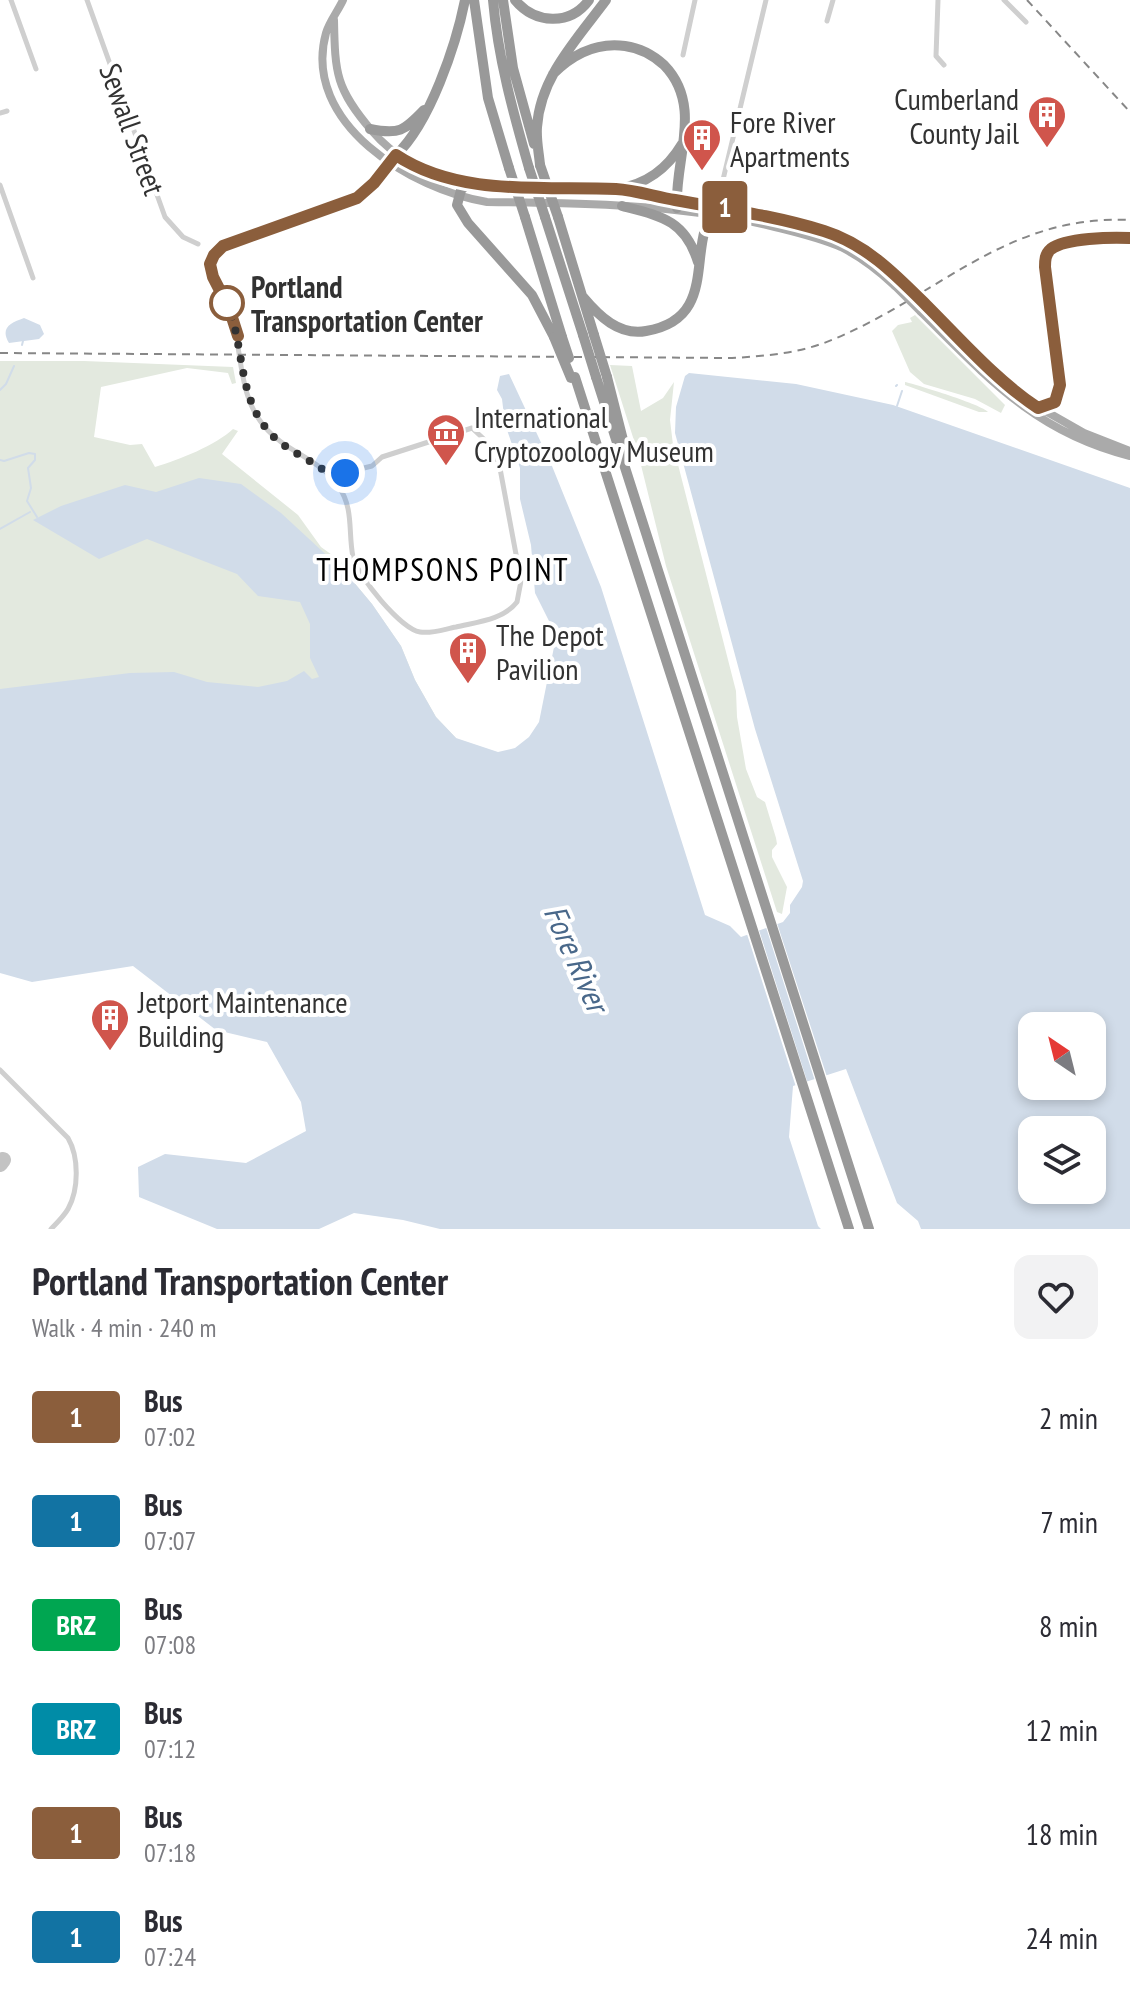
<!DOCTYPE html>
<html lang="en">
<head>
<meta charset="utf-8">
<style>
	body { margin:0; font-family:"PT Sans Narrow",sans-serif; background:#f2f2f3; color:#2b2b33; height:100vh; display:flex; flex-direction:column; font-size:30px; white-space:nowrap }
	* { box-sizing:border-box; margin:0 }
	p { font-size:26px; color:#7c7c81 }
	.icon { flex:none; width:44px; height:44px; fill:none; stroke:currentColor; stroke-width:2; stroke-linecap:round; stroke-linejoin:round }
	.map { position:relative; height:1229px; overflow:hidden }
	.side { display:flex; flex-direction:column; background:#fff; flex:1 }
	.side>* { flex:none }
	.badge { padding:0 16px; border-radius:6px; font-size:28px; line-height:52px }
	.needle { width:52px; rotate:325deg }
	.controls { position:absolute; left:1018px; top:1012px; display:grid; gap:16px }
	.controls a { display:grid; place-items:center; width:88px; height:88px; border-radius:16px; background:#fff; box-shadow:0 4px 12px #0003; font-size:40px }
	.you { position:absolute; width:40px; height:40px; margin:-20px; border:6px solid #fff; border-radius:50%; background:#1a73e8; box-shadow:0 0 0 12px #1a73e833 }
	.map>.badge { position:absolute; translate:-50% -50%; box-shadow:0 0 0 4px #fff }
	.round { display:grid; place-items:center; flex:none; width:84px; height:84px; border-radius:16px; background:#f2f2f3 }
	.summary { display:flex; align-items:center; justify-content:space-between; height:136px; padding:0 32px }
	h1 { font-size:38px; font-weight:800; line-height:60px }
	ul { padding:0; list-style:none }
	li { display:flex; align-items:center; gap:24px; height:104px; padding:0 32px }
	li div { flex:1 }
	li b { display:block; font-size:30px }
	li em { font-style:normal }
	li .badge { min-width:88px; font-weight:700; text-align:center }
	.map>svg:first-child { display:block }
	.green { fill:#e3e9df }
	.water { fill:#d1dce9; fill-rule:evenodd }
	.pier { fill:#fff }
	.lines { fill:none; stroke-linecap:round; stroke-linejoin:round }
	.stream { stroke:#d1dce9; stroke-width:2 }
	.taxiway { stroke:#c3c3c3; stroke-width:16 }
	.street { stroke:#cfcfcf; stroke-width:5 }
	.primary { stroke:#aaa; stroke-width:8 }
	.highway { stroke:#999; stroke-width:10 }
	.rail { stroke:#878787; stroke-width:2; stroke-dasharray:8 6; stroke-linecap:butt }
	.primary-bridge { stroke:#aaa; stroke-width:8 }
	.highway-bridge { stroke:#999; stroke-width:10 }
	.line-casing { stroke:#fff; stroke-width:18 }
	.line { stroke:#8b5e3c; stroke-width:12 }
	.walk { stroke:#323232; stroke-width:8; stroke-dasharray:0 14.4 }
	.stop-dot { fill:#fff; stroke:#8b5e3c; stroke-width:4 }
	.labels { text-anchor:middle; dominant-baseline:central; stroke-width:8; stroke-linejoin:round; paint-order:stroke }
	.poi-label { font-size:30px; fill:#323232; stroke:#fff; text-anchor:start }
	.street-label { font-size:30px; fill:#323232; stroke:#fff }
	.stop-label { font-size:30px; font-weight:bold; fill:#323232; stroke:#fff; text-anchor:start }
	.neighbourhood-label { font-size:32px; letter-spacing:2px; fill:#000; stroke:#fff }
	.water-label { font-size:32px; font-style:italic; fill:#49688a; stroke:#fff }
</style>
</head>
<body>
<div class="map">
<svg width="1130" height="1229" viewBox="0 0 1130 1229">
	<rect width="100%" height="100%" fill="#fff"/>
	<path class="green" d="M915,315L1005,405L1001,413L975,399L924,384L910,372L892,331L898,325L912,322L910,318Z
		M0,361H84L233,367L236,383L232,384L228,373L187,368L101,387L94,437L130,445L142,444L155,467C179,460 216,445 233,429L238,431L222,454L298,515L321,547L342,562L347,574L372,604L401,646L415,680L436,717L456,738L0,875Z
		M610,365L632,366L641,411L663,398L674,382L670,420L673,445L736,691L737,717L746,769L757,797L765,802L776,838L777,844L772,850V857L787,887L782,914L777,912L666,566L638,453Z
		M905,382C918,385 983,405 988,412H979L905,385Z"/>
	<path class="water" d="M24,318L40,325L44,334L39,339L9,343C0,328 10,323 24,318Z
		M689,373L796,384L893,405L1130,488V1229H921L918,1221L897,1203L846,1069L793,1086L789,1137L818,1226L821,1229H440L403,1220L354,1213L319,1229H217L139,1197L138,1167L165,1154L246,1163L306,1131L301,1102L267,1042L216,1030L133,966L32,982L0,973V689L130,673L174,672L207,682L258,687L287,681L304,671L312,679L319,677L310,658V624L300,602L258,596L237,574L147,539L99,559L33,520L61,506L125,485L156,492L199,478L241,484L281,513L347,574L372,604L401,646L415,680L436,717L456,738L498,752L515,748L529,737L539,722L554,647L553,629L535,593L531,545L520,499V468L505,424L502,399L497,390L500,376L509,374L552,466L601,587L705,915L730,926L741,937L783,922L790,913V905L802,887L803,881L755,729L675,433L676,407L685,376ZM1032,1026H1092V1086H1032ZM1032,1130H1092V1190H1032Z"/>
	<path class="pier" d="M776,920L827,1077L815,1081L765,924Z
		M758,927L808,1084L796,1087L746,931Z"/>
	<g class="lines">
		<path class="stream" d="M22,345L23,341
			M896,386L897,385
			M0,390L6,384L14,366
			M897,406L902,391
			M0,460L4,461L29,453L35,454V460L28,468L31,488L27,501L37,517
			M0,529L30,512"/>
		<path class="taxiway" d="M0,1164L3,1160"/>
		<path class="street" d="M11,0L36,69
			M87,0L165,217L183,237L198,244
			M938,0L936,56L944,65
			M1004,0L1026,22
			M827,21L833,0
			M683,55L695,0
			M0,113L7,111
			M0,185L33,278
			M721,188L766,0
			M331,476L372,466L382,457L472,428L487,442L499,463L521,581L517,602C503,620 477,622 456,627C445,629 432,634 420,632C401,629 358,577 353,557C348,533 354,509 339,487C321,459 285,452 264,426C237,394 243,349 230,311C225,296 211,282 211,266C211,257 217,252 223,246L346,204L366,192L390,163
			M0,1070L68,1138C79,1157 79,1189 68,1209C64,1216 57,1223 51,1229"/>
		<path class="primary" d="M343,0C338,11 329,22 326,33C301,123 412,190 487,202C582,203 677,204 771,226C795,232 818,237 841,247C861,257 879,271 895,286
			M334,20C335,74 336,89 372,131C433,203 535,182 618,189C638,191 658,197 678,201C731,209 794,216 844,238C866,248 885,265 903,281
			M928,307L1026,400L1084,433L1130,451
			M921,312C988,378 1035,432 1130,456"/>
		<path class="highway" d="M474,0L488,98L509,168
			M493,0C498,58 513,112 529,168
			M503,0L513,68L534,144
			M515,0C535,24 570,26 589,0
			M553,74C573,54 596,42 625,46C640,48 653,55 664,65C704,106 674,160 677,208
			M370,129C399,135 404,131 424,110
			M396,155C430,123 456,45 465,0
			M540,165C539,153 536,140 537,127C540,77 578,38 606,0
			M468,183L461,190L457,205L468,223L532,295L554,337
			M617,189C647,184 667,169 682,144
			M622,206C661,216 685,220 698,262
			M525,217L562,337
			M545,217L583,335
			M558,217L594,335
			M583,297C599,316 619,336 646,331C724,318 682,239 719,206
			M575,377L849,1229
			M596,377L869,1229
			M607,377L623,440"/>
		<path class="rail" d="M1027,0L1130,112
			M0,353L732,358C767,356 802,353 834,339C938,296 1007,214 1130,220"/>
		<path class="primary-bridge" d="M903,281L928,307
			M895,286L921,312"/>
		<path class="highway-bridge" d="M540,165L558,217
			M509,168L525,217
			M529,168L545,217
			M583,335L596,377
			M594,335L607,377
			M554,337L571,378
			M562,337L569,358"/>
	</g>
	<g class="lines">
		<defs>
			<path id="line" d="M238,336L229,308L213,277L210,264L214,255L223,246L357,198L374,183L396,155C459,197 543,186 616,189C635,190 656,197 675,200C725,209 776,216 824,231C866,244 896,275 926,305C961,340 997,381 1038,408L1055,402L1060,385L1045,267C1045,261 1045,254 1051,249C1065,238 1112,237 1130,238"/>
		</defs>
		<use href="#line" class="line-casing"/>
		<use href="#line" class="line"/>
		<path class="walk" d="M227,303C246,349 236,400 274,437C291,453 313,460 331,476L345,473"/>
	</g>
	<defs>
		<symbol id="building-pin" viewBox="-11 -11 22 30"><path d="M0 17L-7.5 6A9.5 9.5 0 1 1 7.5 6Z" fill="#d0554c" stroke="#fff"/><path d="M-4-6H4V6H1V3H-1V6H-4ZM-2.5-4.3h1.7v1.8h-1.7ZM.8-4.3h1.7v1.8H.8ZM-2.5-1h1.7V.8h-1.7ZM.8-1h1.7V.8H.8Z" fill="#fff"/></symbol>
		<symbol id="museum-pin" viewBox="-11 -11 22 30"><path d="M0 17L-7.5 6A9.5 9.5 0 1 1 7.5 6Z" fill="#d0554c" stroke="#fff"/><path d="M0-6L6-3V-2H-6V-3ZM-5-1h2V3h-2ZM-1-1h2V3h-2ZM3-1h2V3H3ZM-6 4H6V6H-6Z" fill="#fff"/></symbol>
	</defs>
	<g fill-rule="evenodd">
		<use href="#building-pin" x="1025" y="93" width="44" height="60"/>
		<use href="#building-pin" x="680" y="116" width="44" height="60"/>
		<use href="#museum-pin" x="424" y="411" width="44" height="60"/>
		<use href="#building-pin" x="446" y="629" width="44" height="60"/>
		<use href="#building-pin" x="88" y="996" width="44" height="60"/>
	</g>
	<circle class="stop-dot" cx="227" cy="303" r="16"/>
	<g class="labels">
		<g class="poi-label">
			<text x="1019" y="98" text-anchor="end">Cumberland<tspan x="1019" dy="34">County Jail</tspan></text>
			<text x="730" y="121">Fore River<tspan x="730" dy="34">Apartments</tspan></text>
			<text x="474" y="416">International<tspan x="474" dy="34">Cryptozoology Museum</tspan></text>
			<text x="496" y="634">The Depot<tspan x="496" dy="34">Pavilion</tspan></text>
			<text x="138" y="1001">Jetport Maintenance<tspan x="138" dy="34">Building</tspan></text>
		</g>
		<g class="street-label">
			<text transform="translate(133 129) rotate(70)">Sewall Street</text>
		</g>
		<g class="stop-label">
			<text x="251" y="286">Portland<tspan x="251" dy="34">Transportation Center</tspan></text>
		</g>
		<g class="neighbourhood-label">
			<text x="443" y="569">THOMPSONS POINT</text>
		</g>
		<g class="water-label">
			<text transform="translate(577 958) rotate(66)">Fore River</text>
		</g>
	</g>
</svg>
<div class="controls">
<a><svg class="needle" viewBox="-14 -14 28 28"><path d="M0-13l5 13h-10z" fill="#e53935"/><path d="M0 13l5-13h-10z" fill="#7c7c81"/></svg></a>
<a><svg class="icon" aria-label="layers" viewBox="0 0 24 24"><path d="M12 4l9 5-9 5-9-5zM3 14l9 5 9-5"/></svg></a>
</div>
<div class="you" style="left:345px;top:473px"></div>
<b class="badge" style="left:725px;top:207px;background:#8b5e3c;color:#fff">1</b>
</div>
<section class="side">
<div class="summary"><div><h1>Portland Transportation Center</h1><p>Walk · 4 min · 240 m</p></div><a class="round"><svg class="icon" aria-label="heart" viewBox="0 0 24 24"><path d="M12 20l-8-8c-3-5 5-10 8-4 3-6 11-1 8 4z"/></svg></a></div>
<ul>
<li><span class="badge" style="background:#8b5e3c;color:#fff">1</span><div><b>Bus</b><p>07:02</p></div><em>2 min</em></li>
<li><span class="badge" style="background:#1273a3;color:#fff">1</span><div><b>Bus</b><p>07:07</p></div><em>7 min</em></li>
<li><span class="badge" style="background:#00a651;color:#fff">BRZ</span><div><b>Bus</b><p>07:08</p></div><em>8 min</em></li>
<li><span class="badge" style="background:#008ca7;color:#fff">BRZ</span><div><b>Bus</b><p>07:12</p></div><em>12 min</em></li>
<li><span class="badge" style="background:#8b5e3c;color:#fff">1</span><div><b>Bus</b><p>07:18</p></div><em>18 min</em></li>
<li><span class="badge" style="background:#1273a3;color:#fff">1</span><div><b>Bus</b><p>07:24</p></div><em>24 min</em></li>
</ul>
</section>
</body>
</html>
